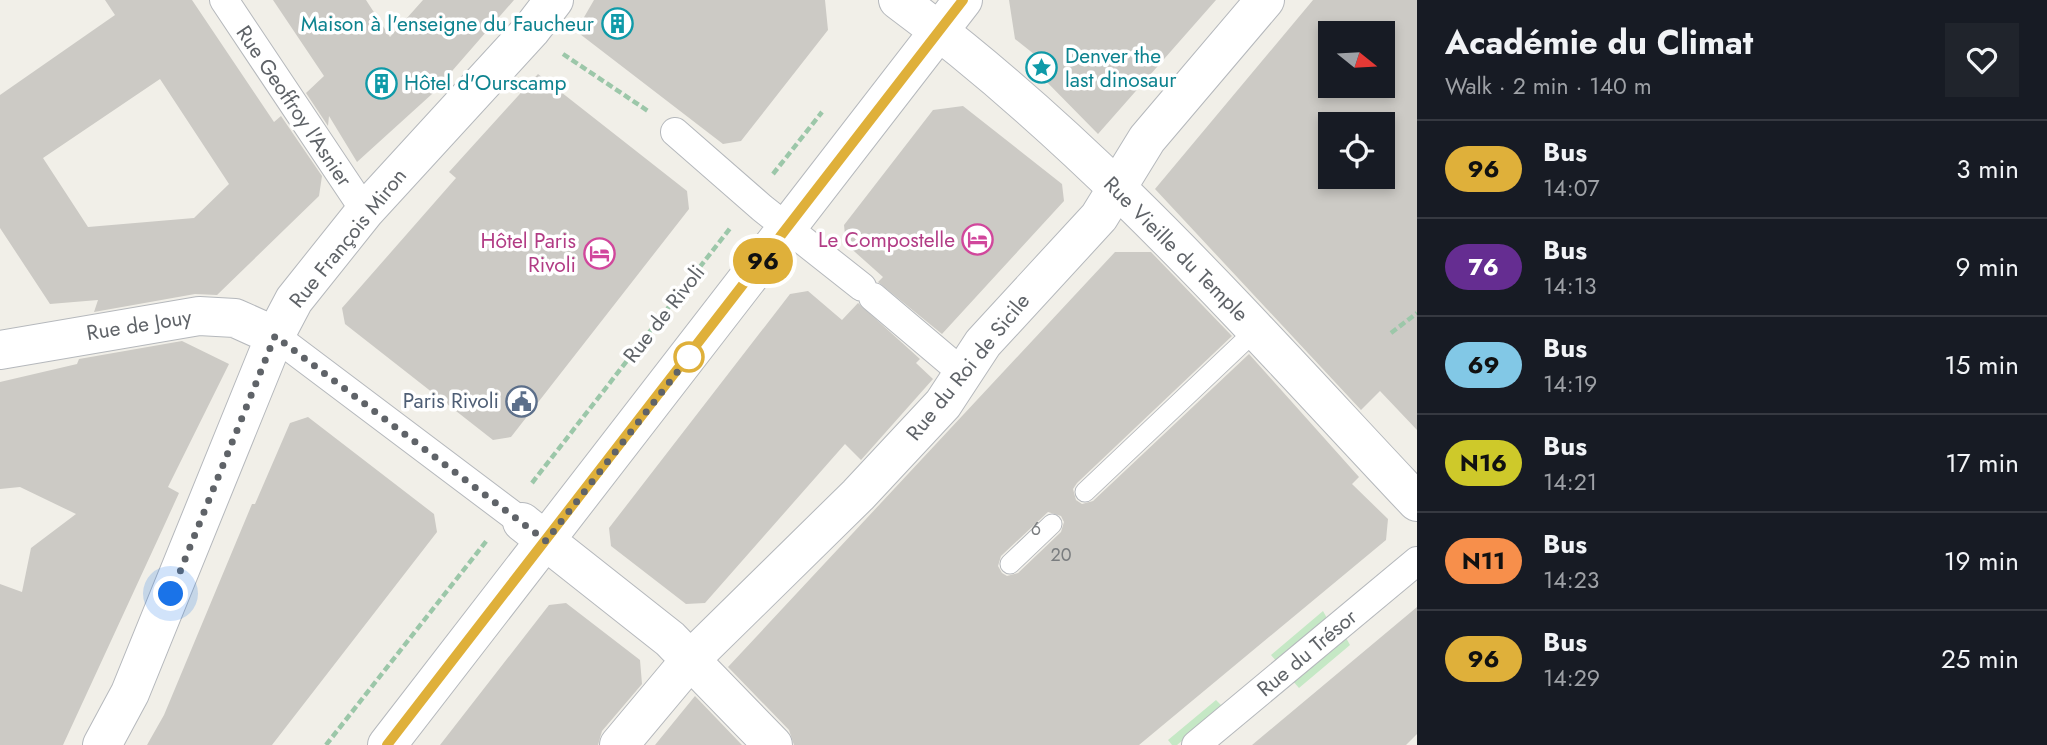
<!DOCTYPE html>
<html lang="en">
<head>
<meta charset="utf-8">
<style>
	body { margin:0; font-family:Jost,sans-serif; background:#20242c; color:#f1f3f6; height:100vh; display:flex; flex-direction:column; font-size:26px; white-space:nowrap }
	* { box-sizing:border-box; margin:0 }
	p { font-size:23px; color:#9ea1a6 }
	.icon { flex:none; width:38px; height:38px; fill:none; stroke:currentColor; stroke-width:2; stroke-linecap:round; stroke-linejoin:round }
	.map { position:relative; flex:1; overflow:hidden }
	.sheet { display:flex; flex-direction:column; background:#171b24; width:630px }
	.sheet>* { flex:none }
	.badge { padding:0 14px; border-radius:23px; font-size:24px; line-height:46px }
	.needle { width:46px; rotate:108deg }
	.tools { position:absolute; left:1318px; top:21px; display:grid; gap:14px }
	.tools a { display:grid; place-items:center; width:77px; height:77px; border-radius:0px; background:#171b24; box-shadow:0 4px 10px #0003; font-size:35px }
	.you { position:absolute; width:35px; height:35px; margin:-18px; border:5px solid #fff; border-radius:50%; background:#1a73e8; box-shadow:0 0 0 10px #1a73e833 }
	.map>.badge { position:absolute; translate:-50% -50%; box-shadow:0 0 0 4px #fff }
	.round { display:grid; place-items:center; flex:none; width:74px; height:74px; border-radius:0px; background:#20242c }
	.head { display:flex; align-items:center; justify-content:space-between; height:119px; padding:0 28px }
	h1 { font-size:33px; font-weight:700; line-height:52px }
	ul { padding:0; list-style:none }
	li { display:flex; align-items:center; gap:21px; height:98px; padding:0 28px; border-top:2px solid #363941 }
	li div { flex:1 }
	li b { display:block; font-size:26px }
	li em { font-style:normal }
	li .badge { min-width:77px; font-weight:700; text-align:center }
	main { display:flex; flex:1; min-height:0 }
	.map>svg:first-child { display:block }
	.green { fill:#c5e8c5 }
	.building { fill:#cccac5; fill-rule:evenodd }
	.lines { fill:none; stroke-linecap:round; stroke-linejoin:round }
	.service-casing { stroke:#b5b8bc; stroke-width:21 }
	.pedestrian-casing { stroke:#b5b8bc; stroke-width:30 }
	.minor-casing { stroke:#b5b8bc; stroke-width:40 }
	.path { stroke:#9cc7a9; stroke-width:4.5; stroke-dasharray:7 3.5; stroke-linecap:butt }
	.service { stroke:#fff; stroke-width:19 }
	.pedestrian { stroke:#fff; stroke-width:28 }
	.minor { stroke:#fff; stroke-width:38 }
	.line-casing { stroke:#fff; stroke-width:16 }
	.line { stroke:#dfb03a; stroke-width:10 }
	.walk { stroke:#5f6368; stroke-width:7; stroke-dasharray:0 12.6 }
	.stop-dot { fill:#fff; stroke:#dfb03a; stroke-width:3.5 }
	.labels { text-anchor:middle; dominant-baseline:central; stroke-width:7; stroke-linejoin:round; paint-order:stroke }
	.number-label { font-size:18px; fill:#7a7d7f }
	.culture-label { font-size:21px; fill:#0d838f; stroke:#fff; text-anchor:start }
	.street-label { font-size:21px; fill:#5f6368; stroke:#fff }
	.hotel-label { font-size:21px; fill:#b23c85; stroke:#fff; text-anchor:end }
	.service-label { font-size:21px; fill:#4e5e75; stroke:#fff; text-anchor:end }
</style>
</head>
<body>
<main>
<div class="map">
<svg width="1417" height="745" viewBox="0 0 1417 745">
	<rect width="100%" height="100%" fill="#f1efe8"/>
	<path class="green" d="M1323,611L1328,620L1277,662L1271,655Z
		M1345,636L1350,645L1299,688L1292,680Z
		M1216,700L1223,707L1177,745H1172L1168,740Z"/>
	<path class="building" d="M105,0H192L274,122L281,116L322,176L319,196L217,295L195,294L94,312L98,300L50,304L0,228V95L115,15ZM160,79L229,184L194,218L88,227L43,158Z
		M273,0H366L390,37L423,0H514L432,94L357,162L329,116L328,126L306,93L324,76Z
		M594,0H825L828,30L741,141L723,144L576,31Z
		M1009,0H1216L1098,134L1038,73L1049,66L1015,39Z
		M1313,0H1417V430L1380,391L1361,410L1155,189ZM1330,33H1382V86H1330ZM1330,124H1382V177H1330Z
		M538,74L687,191L689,209L511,437L493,440L345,324L342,308L456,178L449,172Z
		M963,106L1062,184L1064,201L942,334L878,282L883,277L846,244L844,225L933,110Z
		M1115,252H1151L1232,336L1077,483L1073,489L1076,500L1082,504L1093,501L1249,354L1359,477L1352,484L1388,519L1386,540L1139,745H794L789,730L728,667ZM1048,512L1061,516L1064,522L1061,532L1018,573L1007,576L1002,573L998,566L1001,556Z
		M808,291L842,320L858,303L920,359L916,363L933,379L861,460L845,444L705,603L686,604L611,546L609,528L790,294Z
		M182,341L229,364L168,487L179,493L164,526L63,745H0V584L22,592L31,548L76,514L20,487L0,489V382L77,364L79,359Z
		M308,417L434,514L437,532L272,745H147L164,715L252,504H255L290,423Z
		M566,603L640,660L642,684L602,731L598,745H440L549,605Z
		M1417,607V734L1406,745H1252Z
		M695,696L742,745H655Z"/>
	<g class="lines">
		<defs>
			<path id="service" d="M1085,492L1256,330
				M1010,564L1052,524"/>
			<path id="pedestrian" d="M224,0L365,211
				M675,132L762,208L862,287
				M873,297L964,374
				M275,336L522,522
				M1196,745L1417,561"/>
			<path id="minor" d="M898,0C1093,144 1252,327 1417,502
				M0,350L199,316L235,318L275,336
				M522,522L670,639L773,745
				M102,745L130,693L275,336L294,300L365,211L531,30L554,0
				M387,745L963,0
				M619,745L691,659L858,495L943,404L983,343L1099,217L1147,139L1265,0"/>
		</defs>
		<use href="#service" class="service-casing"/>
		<use href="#pedestrian" class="pedestrian-casing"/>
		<use href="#minor" class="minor-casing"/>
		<path class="path" d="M563,54L648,111
			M773,174L822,112
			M1391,333L1417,313
			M532,483L731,227
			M326,745L488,539"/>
		<use href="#service" class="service"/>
		<use href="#pedestrian" class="pedestrian"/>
		<use href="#minor" class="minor"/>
	</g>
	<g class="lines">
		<defs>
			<path id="line" d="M387,745L963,0"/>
		</defs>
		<use href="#line" class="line-casing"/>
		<use href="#line" class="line"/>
		<path class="walk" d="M171,594L275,336L546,541L689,357"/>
	</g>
	<defs>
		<symbol id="building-ring" viewBox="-11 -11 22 22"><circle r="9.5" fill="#fff" stroke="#0f9aa8" stroke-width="1.5"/><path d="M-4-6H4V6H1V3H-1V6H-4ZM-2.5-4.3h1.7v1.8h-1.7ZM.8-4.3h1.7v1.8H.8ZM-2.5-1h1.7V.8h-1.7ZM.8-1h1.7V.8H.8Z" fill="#0f9aa8"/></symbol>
		<symbol id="sight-ring" viewBox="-11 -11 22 22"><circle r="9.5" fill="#fff" stroke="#0f9aa8" stroke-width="1.5"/><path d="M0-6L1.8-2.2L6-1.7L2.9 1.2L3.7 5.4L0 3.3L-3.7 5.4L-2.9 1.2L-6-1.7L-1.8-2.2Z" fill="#0f9aa8"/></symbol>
		<symbol id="hotel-ring" viewBox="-11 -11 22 22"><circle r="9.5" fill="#fff" stroke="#d1479c" stroke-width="1.5"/><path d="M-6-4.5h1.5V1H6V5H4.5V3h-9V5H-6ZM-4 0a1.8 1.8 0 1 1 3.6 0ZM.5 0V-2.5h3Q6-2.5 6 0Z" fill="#d1479c"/></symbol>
		<symbol id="civic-ring" viewBox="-11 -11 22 22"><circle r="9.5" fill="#fff" stroke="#5c6f8a" stroke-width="1.5"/><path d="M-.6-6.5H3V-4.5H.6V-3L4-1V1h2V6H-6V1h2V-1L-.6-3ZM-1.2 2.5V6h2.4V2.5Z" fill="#5c6f8a"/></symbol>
	</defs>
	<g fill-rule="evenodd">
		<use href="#building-ring" x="600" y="6" width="35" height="35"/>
		<use href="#sight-ring" x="1024" y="50" width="35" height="35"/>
		<use href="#building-ring" x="364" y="66" width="35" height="35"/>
		<use href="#hotel-ring" x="960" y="222" width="35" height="35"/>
		<use href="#hotel-ring" x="582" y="236" width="35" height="35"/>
		<use href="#civic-ring" x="504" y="384" width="35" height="35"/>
	</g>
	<circle class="stop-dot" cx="689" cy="357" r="14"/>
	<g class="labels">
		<g class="number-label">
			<text x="1036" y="529">6</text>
			<text x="1061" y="555">20</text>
		</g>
		<g class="culture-label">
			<text x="594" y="24" text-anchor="end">Maison à l'enseigne du Faucheur</text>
			<text x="1065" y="56">Denver the<tspan x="1065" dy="24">last dinosaur</tspan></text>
			<text x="404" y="83">Hôtel d'Ourscamp</text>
		</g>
		<g class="street-label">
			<text transform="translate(294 106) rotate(56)">Rue Geoffroy l'Asnier</text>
			<text transform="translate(348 238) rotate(-51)">Rue François Miron</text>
			<text transform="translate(1176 249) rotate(45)">Rue Vieille du Temple</text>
			<text transform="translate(664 314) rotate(-52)">Rue de Rivoli</text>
			<text transform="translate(139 325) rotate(-9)">Rue de Jouy</text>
			<text transform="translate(968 367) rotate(-51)">Rue du Roi de Sicile</text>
			<text transform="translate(1307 653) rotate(-40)">Rue du Trésor</text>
		</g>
		<g class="hotel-label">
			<text x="955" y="240">Le Compostelle</text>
			<text x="576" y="241">Hôtel Paris<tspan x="576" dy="24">Rivoli</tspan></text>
		</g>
		<g class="service-label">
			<text x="499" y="401">Paris Rivoli</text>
		</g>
	</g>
</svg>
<div class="tools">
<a><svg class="needle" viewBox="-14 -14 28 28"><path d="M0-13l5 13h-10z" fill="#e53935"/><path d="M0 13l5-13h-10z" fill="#9ea1a6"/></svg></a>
<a><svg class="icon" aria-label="locate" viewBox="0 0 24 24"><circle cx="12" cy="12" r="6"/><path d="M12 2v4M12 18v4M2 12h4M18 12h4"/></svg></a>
</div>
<div class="you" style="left:171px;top:594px"></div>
<b class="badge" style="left:763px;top:261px;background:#dfb03a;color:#111">96</b>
</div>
<section class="sheet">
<div class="head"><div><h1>Académie du Climat</h1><p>Walk · 2 min · 140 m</p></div><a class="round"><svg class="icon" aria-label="heart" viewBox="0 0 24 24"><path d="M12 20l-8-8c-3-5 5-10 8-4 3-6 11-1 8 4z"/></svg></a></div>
<ul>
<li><span class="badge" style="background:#dfb03a;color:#111">96</span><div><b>Bus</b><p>14:07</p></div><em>3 min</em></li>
<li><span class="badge" style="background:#652d91;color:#fff">76</span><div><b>Bus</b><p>14:13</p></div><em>9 min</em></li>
<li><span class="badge" style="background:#82c8e6;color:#111">69</span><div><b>Bus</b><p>14:19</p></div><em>15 min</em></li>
<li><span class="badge" style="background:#cec92a;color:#111">N16</span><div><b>Bus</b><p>14:21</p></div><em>17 min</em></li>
<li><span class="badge" style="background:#f78f4b;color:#111">N11</span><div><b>Bus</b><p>14:23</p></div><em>19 min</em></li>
<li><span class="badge" style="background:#dfb03a;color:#111">96</span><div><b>Bus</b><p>14:29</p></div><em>25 min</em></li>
</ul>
</section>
</main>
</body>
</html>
